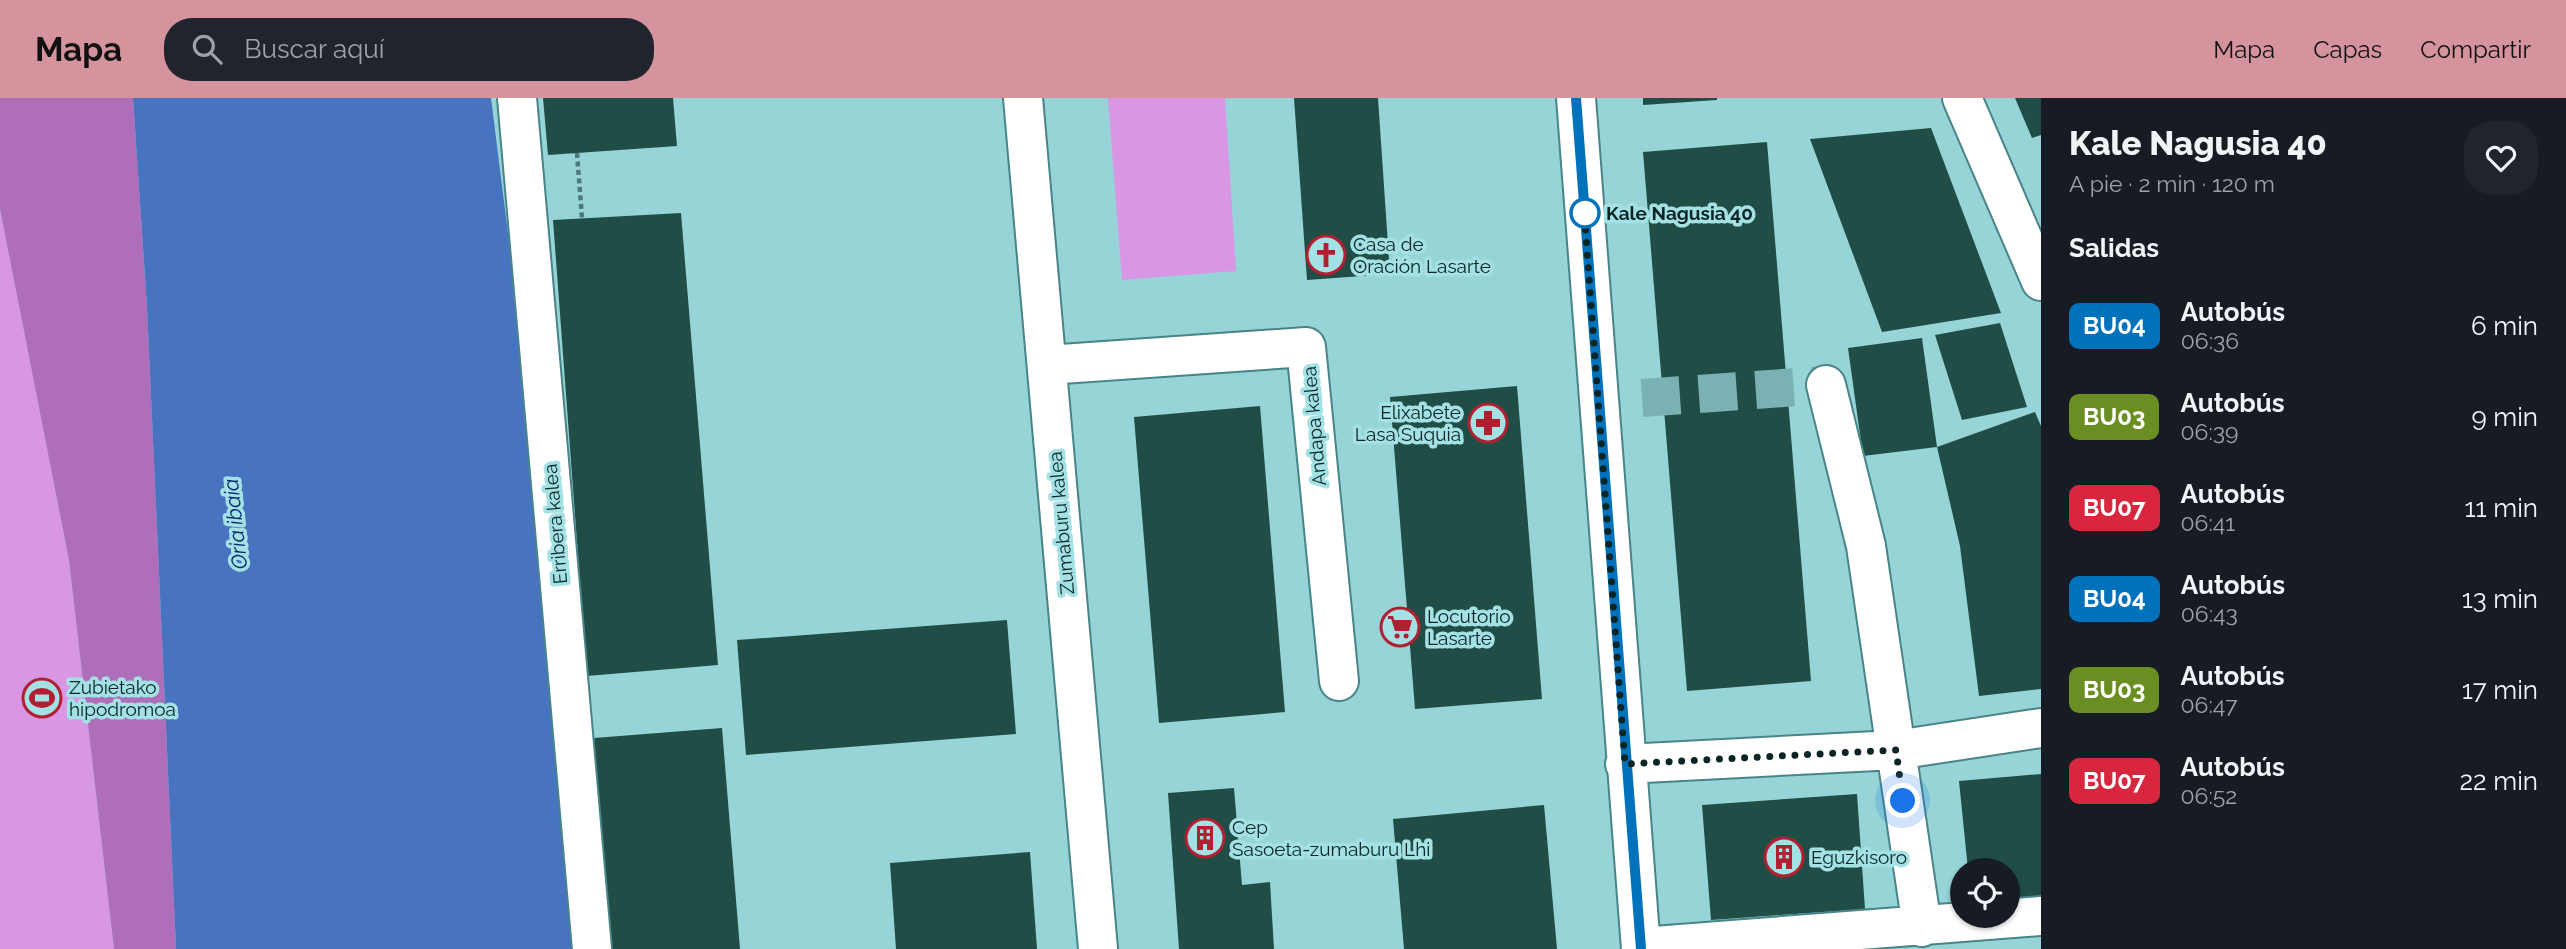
<!DOCTYPE html>
<html lang="es">
<head>
<meta charset="utf-8">
<style>
	body { margin:0; font-family:Raleway,sans-serif; background:#20242c; color:#f1f3f6; height:100vh; display:flex; flex-direction:column; font-size:26px; white-space:nowrap }
	* { box-sizing:border-box; margin:0 }
	p { font-size:23px; color:#9ea1a6 }
	.icon { flex:none; width:38px; height:38px; fill:none; stroke:currentColor; stroke-width:2; stroke-linecap:round; stroke-linejoin:round }
	.map { position:relative; flex:1; overflow:hidden }
	.side { display:flex; flex-direction:column; background:#171b24; width:525px }
	.side>* { flex:none }
	.badge { padding:0 14px; border-radius:10px; font-size:24px; line-height:46px }
	.buttons { position:absolute; left:1950px; top:760px; display:grid; gap:14px }
	.buttons a { display:grid; place-items:center; width:70px; height:70px; border-radius:50%; background:#171b24; box-shadow:0 2px 5px #0004; font-size:35px }
	.you { position:absolute; width:35px; height:35px; margin:-18px; border:5px solid #fff; border-radius:50%; background:#1a73e8; box-shadow:0 0 0 10px #1a73e833 }
	.map>.badge { position:absolute; translate:-50% -50%; box-shadow:0 0 0 4px #fff }
	h2 { padding:0 28px; font-size:26px; line-height:63px }
	.round { display:grid; place-items:center; flex:none; width:74px; height:74px; border-radius:28px; background:#20242c }
	.summary { display:flex; align-items:center; justify-content:space-between; height:119px; padding:0 28px }
	h1 { font-size:33px; font-weight:800; line-height:52px }
	ul { padding:0; list-style:none }
	li { display:flex; align-items:center; gap:21px; height:91px; padding:0 28px }
	li div { flex:1 }
	li b { display:block; font-size:26px }
	li em { font-style:normal }
	li .badge { min-width:77px; font-weight:700; text-align:center }
	header { display:flex; align-items:center; gap:42px; box-sizing:border-box; height:98px; padding:0 35px; background:#d5949d; color:#111 }
	header strong { font-size:33px }
	nav { display:flex; gap:38px; margin-inline-start:auto; font-size:24px }
	.search { width:490px; height:63px; background:#20242c; display:flex; align-items:center; gap:18px; box-sizing:border-box; padding:0 24px; border-radius:28px; color:#9ea1a6; font-size:26px }
	main { display:flex; flex:1; min-height:0 }
	.map>svg:first-child { display:block }
	.green { fill:#d896e4 }
	.forest { fill:#af6eba }
	.water { fill:#4873c1 }
	.building { fill:#204e46 }
	.lines { fill:none; stroke-linecap:round; stroke-linejoin:round }
	.minor-tunnel { stroke:#7ab1b4; stroke-width:38; stroke-dasharray:38 19; stroke-linecap:butt }
	.minor-casing { stroke:#488488; stroke-width:42 }
	.path { stroke:#4d787a; stroke-width:4.5; stroke-dasharray:5 3.5; stroke-linecap:butt }
	.minor { stroke:#fff; stroke-width:38 }
	.line-casing { stroke:#fff; stroke-width:16 }
	.line { stroke:#0072bc; stroke-width:10 }
	.walk { stroke:#0b2526; stroke-width:7; stroke-dasharray:0 12.6 }
	.stop-dot { fill:#fff; stroke:#0072bc; stroke-width:3.5 }
	.labels { text-anchor:middle; dominant-baseline:central; stroke-width:7; stroke-linejoin:round; paint-order:stroke }
	.stop-label { font-size:19px; font-weight:bold; fill:#0b2526; stroke:#a3e1e5; text-anchor:start }
	.poi-label { font-size:19px; fill:#0b2526; stroke:#a3e1e5; text-anchor:start }
	.street-label { font-size:19px; fill:#0b2526; stroke:#a3e1e5 }
	.water-label { font-size:21px; font-style:italic; fill:#02276d; stroke:#a3e1e5 }
</style>
</head>
<body>
<header>
<strong>Mapa</strong>
<div class="search"><svg class="icon" aria-label="search" viewBox="0 0 24 24"><circle cx="10" cy="10" r="6"/><path d="M15 15l6 6"/></svg>Buscar aquí</div>
<nav><a>Mapa</a><a>Capas</a><a>Compartir</a></nav>
</header>
<main>
<div class="map">
<svg width="2041" height="851" viewBox="0 0 2041 851">
	<rect width="100%" height="100%" fill="#96d4d8"/>
	<path class="green" d="M1108,0H1225L1236,173L1122,182Z
		M0,111L69,462L114,851H0Z"/>
	<path class="forest" d="M0,0H133L147,209L176,851H114L69,462L0,111Z"/>
	<path class="water" d="M133,0H491L523,255L575,851H176L147,209Z"/>
	<path class="building" d="M543,0H673L677,48L548,57Z
		M1294,0H1378L1390,176L1307,182Z
		M1643,0H1717V2L1643,7Z
		M2015,0H2041V37L2032,40Z
		M1931,30L2001,215L1882,234L1810,41Z
		M1767,44L1811,583L1687,593L1643,54Z
		M681,115L718,567L587,578L553,122Z
		M2000,225L2027,309L1962,322L1935,237Z
		M1922,240L1937,349L1863,358L1848,250Z
		M1517,288L1542,601L1415,611L1390,299Z
		M1260,308L1285,614L1159,625L1134,319Z
		M2035,314L2041,328V591L1979,598L1960,448L1937,349Z
		M1007,522L1016,636L746,657L737,542Z
		M722,630L740,851H611L594,640Z
		M2041,676V801L2007,805V772H1968L1959,683Z
		M1234,690L1242,787L1270,784L1274,851H1179L1168,695Z
		M1857,696L1865,811L1711,822L1702,707Z
		M1544,707L1557,851H1404L1393,721Z
		M1030,754L1037,851H896L890,765Z"/>
	<g class="lines">
		<path class="minor-tunnel" d="M1642,300L1826,287"/>
		<defs>
			<path id="minor" d="M517,0L592,851
				M1023,0L1098,851
				M1576,0L1641,851
				M1962,0L2041,183
				M1047,267L1306,249L1339,583
				M1826,287L1866,448L1922,829
				M1625,666L1896,652L2041,630
				M1641,849L2041,818"/>
		</defs>
		<use href="#minor" class="minor-casing"/>
		<path class="path" d="M577,55L582,120"/>
		<use href="#minor" class="minor"/>
	</g>
	<g class="lines">
		<defs>
			<path id="line" d="M1576,0L1641,851"/>
		</defs>
		<use href="#line" class="line-casing"/>
		<use href="#line" class="line"/>
		<path class="walk" d="M1585,115L1584,111L1625,666L1896,652L1903,703"/>
	</g>
	<defs>
		<symbol id="church-ring" viewBox="-11 -11 22 22"><circle r="9.5" fill="#a3e1e5" stroke="#b21f31" stroke-width="1.5"/><path d="M-1.2-6h2.4v3.5h3.3v2.4h-3.3V6h-2.4V-.1h-3.3v-2.4h3.3Z" fill="#b21f31"/></symbol>
		<symbol id="pharmacy-ring" viewBox="-11 -11 22 22"><circle r="9.5" fill="#a3e1e5" stroke="#b21f31" stroke-width="1.5"/><path d="M-2-6h4v4h4v4h-4v4h-4v-4h-4v-4h4Z" fill="#b21f31"/></symbol>
		<symbol id="supermarket-ring" viewBox="-11 -11 22 22"><circle r="9.5" fill="#a3e1e5" stroke="#b21f31" stroke-width="1.5"/><path d="M-6-5.5h2.5l.6 2H6L4.5 2H-2.5L-4.4-4H-6ZM-1.5 3.2a1.3 1.3 0 1 0 .1 0ZM3 3.2a1.3 1.3 0 1 0 .1 0Z" fill="#b21f31"/></symbol>
		<symbol id="stadium-ring" viewBox="-11 -11 22 22"><circle r="9.5" fill="#a3e1e5" stroke="#b21f31" stroke-width="1.5"/><path d="M0-5a6.5 5 0 1 0 0 10a6.5 5 0 1 0 0-10ZM-3.5-1.8h7v3.6h-7Z" fill="#b21f31"/></symbol>
		<symbol id="building-ring" viewBox="-11 -11 22 22"><circle r="9.5" fill="#a3e1e5" stroke="#b21f31" stroke-width="1.5"/><path d="M-4-6H4V6H1V3H-1V6H-4ZM-2.5-4.3h1.7v1.8h-1.7ZM.8-4.3h1.7v1.8H.8ZM-2.5-1h1.7V.8h-1.7ZM.8-1h1.7V.8H.8Z" fill="#b21f31"/></symbol>
	</defs>
	<g fill-rule="evenodd">
		<use href="#church-ring" x="1304" y="135" width="44" height="44"/>
		<use href="#pharmacy-ring" x="1466" y="303" width="44" height="44"/>
		<use href="#supermarket-ring" x="1378" y="507" width="44" height="44"/>
		<use href="#stadium-ring" x="20" y="578" width="44" height="44"/>
		<use href="#building-ring" x="1183" y="718" width="44" height="44"/>
		<use href="#building-ring" x="1762" y="737" width="44" height="44"/>
	</g>
	<circle class="stop-dot" cx="1585" cy="115" r="14"/>
	<g class="labels">
		<g class="stop-label">
			<text x="1606" y="115">Kale Nagusia 40</text>
		</g>
		<g class="poi-label">
			<text x="1353" y="146">Casa de<tspan x="1353" dy="22">Oración Lasarte</tspan></text>
			<text x="1461" y="314" text-anchor="end">Elixabete<tspan x="1461" dy="22">Lasa Suquia</tspan></text>
			<text x="1427" y="518">Locutorio<tspan x="1427" dy="22">Lasarte</tspan></text>
			<text x="69" y="589">Zubietako<tspan x="69" dy="22">hipodromoa</tspan></text>
			<text x="1232" y="729">Cep<tspan x="1232" dy="22">Sasoeta-zumaburu Lhi</tspan></text>
			<text x="1811" y="759">Eguzkisoro</text>
		</g>
		<g class="street-label">
			<text transform="translate(1314 328) rotate(-95)">Andapa kalea</text>
			<text transform="translate(1061 425) rotate(-95)">Zumaburu kalea</text>
			<text transform="translate(555 426) rotate(-95)">Erribera kalea</text>
		</g>
		<g class="water-label">
			<text transform="translate(235 426) rotate(-96)">Oria ibaia</text>
		</g>
	</g>
</svg>
<div class="buttons">
<a><svg class="icon" aria-label="locate" viewBox="0 0 24 24"><circle cx="12" cy="12" r="6"/><path d="M12 2v4M12 18v4M2 12h4M18 12h4"/></svg></a>
</div>
<div class="you" style="left:1903px;top:703px"></div>
</div>
<section class="side">
<div class="summary"><div><h1>Kale Nagusia 40</h1><p>A pie · 2 min · 120 m</p></div><a class="round"><svg class="icon" aria-label="heart" viewBox="0 0 24 24"><path d="M12 20l-8-8c-3-5 5-10 8-4 3-6 11-1 8 4z"/></svg></a></div>
<h2>Salidas</h2>
<ul>
<li><span class="badge" style="background:#0072bc;color:#fff">BU04</span><div><b>Autobús</b><p>06:36</p></div><em>6 min</em></li>
<li><span class="badge" style="background:#6b8e23;color:#fff">BU03</span><div><b>Autobús</b><p>06:39</p></div><em>9 min</em></li>
<li><span class="badge" style="background:#d7263d;color:#fff">BU07</span><div><b>Autobús</b><p>06:41</p></div><em>11 min</em></li>
<li><span class="badge" style="background:#0072bc;color:#fff">BU04</span><div><b>Autobús</b><p>06:43</p></div><em>13 min</em></li>
<li><span class="badge" style="background:#6b8e23;color:#fff">BU03</span><div><b>Autobús</b><p>06:47</p></div><em>17 min</em></li>
<li><span class="badge" style="background:#d7263d;color:#fff">BU07</span><div><b>Autobús</b><p>06:52</p></div><em>22 min</em></li>
</ul>
</section>
</main>
</body>
</html>
